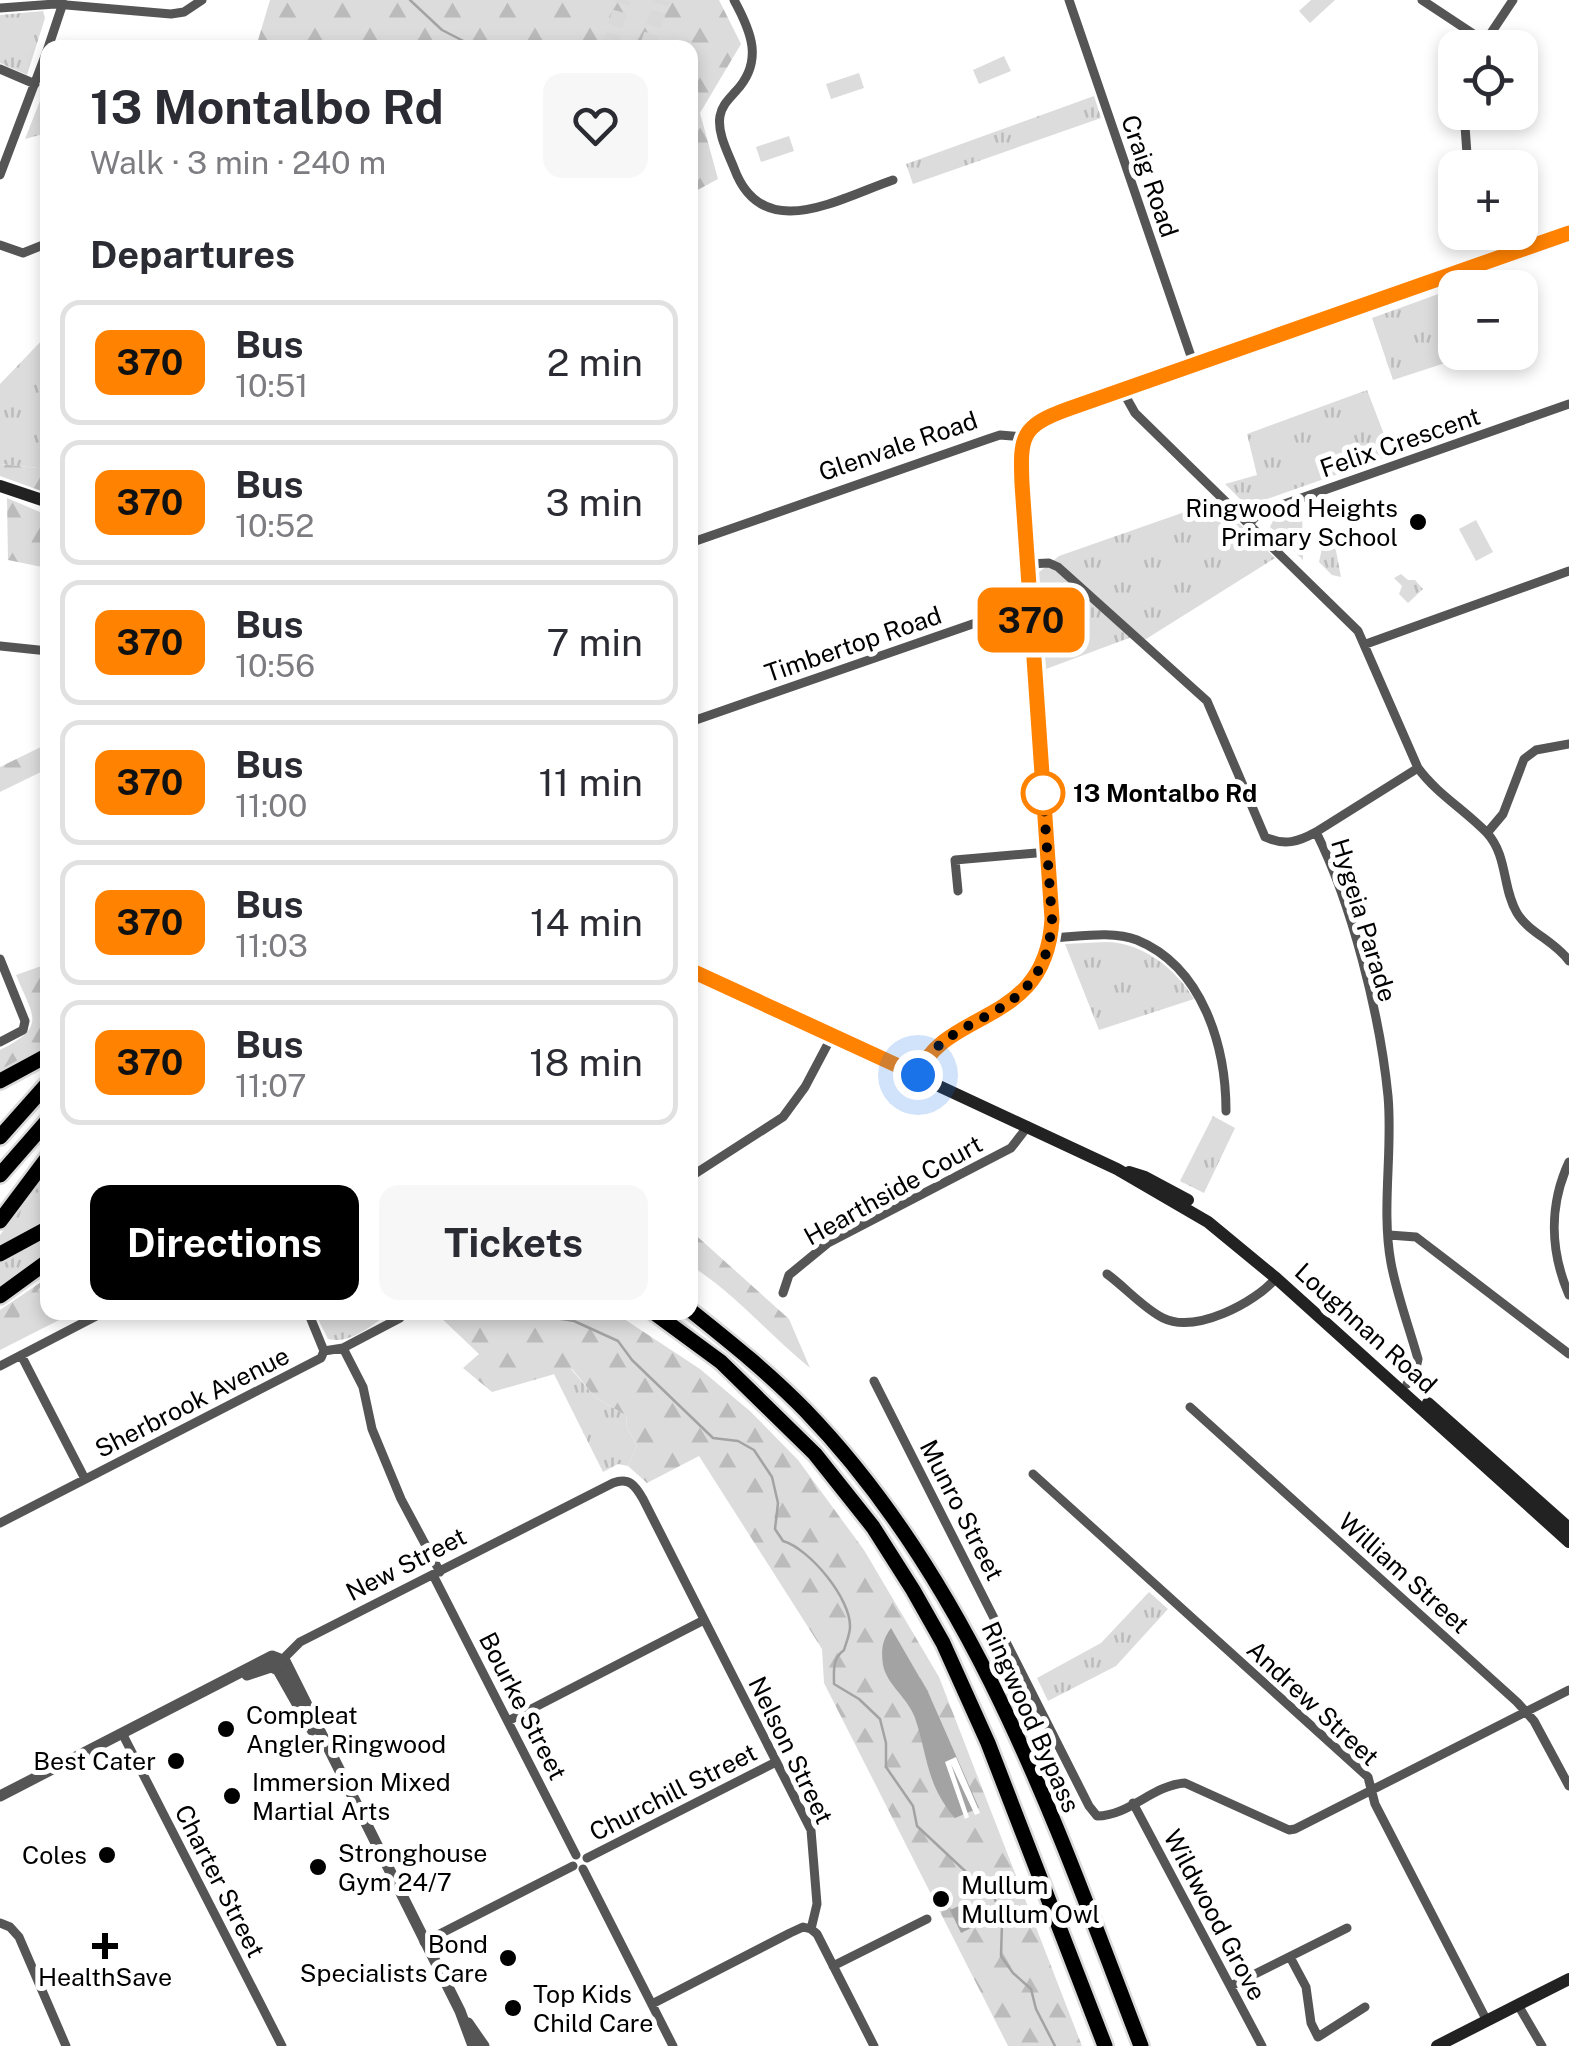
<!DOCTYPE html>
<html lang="en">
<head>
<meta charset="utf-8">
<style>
	body { margin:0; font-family:"Public Sans",sans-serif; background:#f7f7f7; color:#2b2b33; height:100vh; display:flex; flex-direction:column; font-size:38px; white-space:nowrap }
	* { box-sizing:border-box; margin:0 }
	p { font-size:32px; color:#7c7c81 }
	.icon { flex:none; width:55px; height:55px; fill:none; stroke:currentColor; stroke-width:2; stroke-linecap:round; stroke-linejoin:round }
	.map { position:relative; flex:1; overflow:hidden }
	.side { position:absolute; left:40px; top:40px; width:658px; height:1280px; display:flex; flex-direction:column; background:#fff; border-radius:20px; box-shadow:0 5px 15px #0003 }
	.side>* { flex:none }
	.badge { padding:0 20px; border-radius:15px; font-size:35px; line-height:65px }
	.buttons { position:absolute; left:1438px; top:30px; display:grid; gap:20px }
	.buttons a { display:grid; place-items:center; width:100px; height:100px; border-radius:20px; background:#fff; box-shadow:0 5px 15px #0003; font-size:50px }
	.you { position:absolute; width:50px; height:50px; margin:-25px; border:8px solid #fff; border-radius:50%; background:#1a73e8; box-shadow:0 0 0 15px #1a73e833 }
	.map>.badge { position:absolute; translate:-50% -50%; box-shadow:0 0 0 5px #fff }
	h2 { padding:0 50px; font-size:38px; line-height:90px }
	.round { display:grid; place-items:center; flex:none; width:105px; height:105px; border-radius:20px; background:#f7f7f7 }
	.summary { display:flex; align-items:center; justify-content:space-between; height:170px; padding:0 50px }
	h1 { font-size:48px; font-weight:700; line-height:75px }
	.cta { display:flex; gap:20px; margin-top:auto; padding:20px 50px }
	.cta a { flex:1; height:115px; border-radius:20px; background:#000; color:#fff; font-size:40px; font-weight:700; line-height:115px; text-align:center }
	.cta a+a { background:#f7f7f7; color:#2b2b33 }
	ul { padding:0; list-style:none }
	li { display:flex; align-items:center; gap:30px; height:125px; margin:0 20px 15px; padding:0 30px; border:5px solid #e1e1e2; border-radius:20px }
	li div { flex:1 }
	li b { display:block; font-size:38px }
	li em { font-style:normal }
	li .badge { min-width:110px; font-weight:700; text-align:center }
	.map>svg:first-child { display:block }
	.grass { fill:url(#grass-tufts) }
	.forest { fill:url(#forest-firs) }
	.pitch { fill:#dcdcdc }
	.water { fill:#a3a3a3 }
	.pier { fill:#fff }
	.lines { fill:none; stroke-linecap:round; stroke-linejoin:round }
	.stream { stroke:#a3a3a3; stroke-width:2.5 }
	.motorway-tunnel { stroke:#d9d9d9; stroke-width:15; stroke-dasharray:15 8; stroke-linecap:butt }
	.motorway-casing { stroke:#dbdbdb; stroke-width:20 }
	.minor { stroke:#555; stroke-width:9 }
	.tertiary { stroke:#555; stroke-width:11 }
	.secondary { stroke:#222; stroke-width:12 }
	.motorway { stroke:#000; stroke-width:15 }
	.line-casing { stroke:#fff; stroke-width:22 }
	.line { stroke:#ff8200; stroke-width:15 }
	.walk { stroke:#000; stroke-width:10; stroke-dasharray:0 18 }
	.poi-dot { fill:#000; stroke:#fff; stroke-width:4 }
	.stop-dot { fill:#fff; stroke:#ff8200; stroke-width:5 }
	.labels { text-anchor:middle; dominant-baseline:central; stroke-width:10; stroke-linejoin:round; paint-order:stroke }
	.street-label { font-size:25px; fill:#000; stroke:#fff }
	.poi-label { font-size:25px; fill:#000; stroke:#fff; text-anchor:start }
	.stop-label { font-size:25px; font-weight:bold; fill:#000; stroke:#fff; text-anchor:start }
</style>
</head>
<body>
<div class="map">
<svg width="1569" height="2046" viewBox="0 0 1569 2046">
	<defs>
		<pattern id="grass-tufts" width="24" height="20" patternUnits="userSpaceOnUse" patternTransform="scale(2.5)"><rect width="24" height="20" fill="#dcdcdc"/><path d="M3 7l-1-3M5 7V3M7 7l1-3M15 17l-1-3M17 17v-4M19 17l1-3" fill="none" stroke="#bbb"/></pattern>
		<pattern id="forest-firs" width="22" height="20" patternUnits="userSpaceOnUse" patternTransform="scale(2.5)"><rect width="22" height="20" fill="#dcdcdc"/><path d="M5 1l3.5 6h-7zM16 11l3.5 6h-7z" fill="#bbb"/></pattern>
	</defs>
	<rect width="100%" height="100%" fill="#fff"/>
	<path class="grass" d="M43,11L45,18L27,75L0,63V15Z
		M47,83V133L25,139Z
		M1094,96L1101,118L913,184L906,164Z
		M1455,288V352L1476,353L1393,380L1372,318Z
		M47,335V469L0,464V384Z
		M1367,390L1392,455L1247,506L1225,484L1257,475L1247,434Z
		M1216,501L1275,558L1146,639L1129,638L1046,669L1038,573L1059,556Z
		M1302,511L1303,560L1270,527L1273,521Z
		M1334,540L1341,577L1332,575L1319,562L1323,543Z
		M1401,574L1408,580H1415L1423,589L1408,603L1399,594L1402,586L1394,578Z
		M1106,942C1142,942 1176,969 1194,999L1099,1030L1065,944Z
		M1213,1116L1235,1128L1204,1193L1180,1181Z
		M47,1168V1222L0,1244V1235L32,1195Z
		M47,1235V1255L0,1288V1260Z
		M47,1279L48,1312L73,1313L0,1350V1339Z
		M315,1313H389C372,1325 350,1345 328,1339Z
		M571,1369L595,1397L627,1416L626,1426L637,1446L628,1466L618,1464L603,1472L553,1372Z
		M1149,1592L1168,1609L1116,1666L1048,1701L1037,1678L1101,1643Z"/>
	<path class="forest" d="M270,0H719L741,44L700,113L718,179L690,194V48L256,47Z
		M0,464L47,469V493L0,476Z
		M7,498L47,515V568L8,560Z
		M47,744V769L0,792V767Z
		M47,964V1044L0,1072V1050C48,1026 33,1017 16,975Z
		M690,1230L789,1319L810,1368C768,1334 736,1294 690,1265Z
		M47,1278L3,1338L0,1339V1310Z
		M423,1313H615L700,1369L751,1412L798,1460L864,1550L939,1677L1082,2046H1008L824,1683L822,1649L699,1456L647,1483L628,1466L637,1446L626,1426L627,1416L595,1397L572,1369L492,1392L463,1368L479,1354L439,1316Z"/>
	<path class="pitch" d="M1311,0H1335L1310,23L1299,11Z
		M1004,56L1011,71L979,84L973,70Z
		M859,73L864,88L831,99L826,84Z
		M789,136L794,151L761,162L756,147Z
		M1476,520L1493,552L1476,561L1459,529Z"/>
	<path class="water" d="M891,1628L928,1692L979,1808L955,1818C926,1785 928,1756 915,1718C908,1698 887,1685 883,1665C881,1650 882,1640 891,1628Z
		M968,1902L979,1924L961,1933L950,1910Z"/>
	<path class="pier" d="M956,1757L980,1813L975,1815L951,1764L969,1817L965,1819L945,1762Z"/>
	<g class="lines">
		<path class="stream" d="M410,0L442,30L477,48
			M518,1312L574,1321L618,1341L632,1360L713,1438L738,1441L754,1450L772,1477L778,1503L775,1529L783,1541C810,1549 851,1599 850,1627C850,1634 846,1643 844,1650C832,1659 834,1670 834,1684L859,1699L880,1719L886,1743V1767L913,1806L917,1826L995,1899L1002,1923L1001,1956L1013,1973L1031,1989L1036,2009L1055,2046"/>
		<path class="motorway-tunnel" d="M609,48L623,0
			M647,48L662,0"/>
		<defs>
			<path id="motorway" d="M0,1081L48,1055
				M0,1137L48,1083
				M0,1175L48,1120
				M0,1221L48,1157
				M0,1254L48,1228
				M0,1296L48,1261
				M690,1310C730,1342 769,1373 805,1410C975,1586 1055,1822 1141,2046
				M653,1312L721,1362L815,1454L873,1527L913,1590L943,1643L988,1743L1105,2046"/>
		</defs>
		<use href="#motorway" class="motorway-casing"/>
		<path class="minor" d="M734,0C751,31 764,61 736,91C729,99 722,105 720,116C717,133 728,153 734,168C762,245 838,199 893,180
			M1069,0L1194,365
			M1422,0L1484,41
			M0,8L55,4L171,14L184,12L202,0
			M48,48L63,3
			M1481,48L1513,0
			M0,69L35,84
			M1464,112L1468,168
			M0,175L48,48
			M1489,232L1498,258
			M0,245L23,253L48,243
			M1122,390L1135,413L1358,631L1418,768C1437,794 1465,810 1487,833C1508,856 1502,888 1517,913C1529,933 1555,941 1569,961
			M1249,524L1259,513L1569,404
			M690,543L988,439L1000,435L1023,437
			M1028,564L1049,563L1058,567L1207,701L1265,837C1285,846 1298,842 1316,832C1352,904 1380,1015 1388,1096C1393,1151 1381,1209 1391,1263C1397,1295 1409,1327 1418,1359L1415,1373L1407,1384
			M1366,644L1569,571
			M0,646L48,651
			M690,722L1030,604
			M1316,832L1418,768
			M1487,833L1503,814L1524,759L1536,750L1569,744
			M958,891L955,860L1048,852
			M1051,938C1077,937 1112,930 1137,940C1203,967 1226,1047 1226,1111
			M0,959L25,1021L23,1030L0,1042
			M1569,1162C1549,1205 1550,1251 1569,1295
			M690,1177L783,1117L805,1087L832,1036
			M1389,1235L1416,1237L1569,1354
			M1107,1274C1125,1287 1143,1308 1163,1318C1195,1334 1255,1303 1276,1278
			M783,1293L789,1275L828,1243L1011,1148L1028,1126
			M308,1312L324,1351
			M343,1348L363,1387L372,1429L401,1499L440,1572
			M21,1355L85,1479
			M0,1366L104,1312
			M874,1381L1089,1806L1097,1816C1129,1816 1153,1785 1185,1783L1289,1830L1295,1829L1569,1690
			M1190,1407L1517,1702L1534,1721L1569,1786
			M1033,1474L1368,1777L1375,1804L1487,2021
			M0,1523L321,1358L324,1351L343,1348L400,1318
			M433,1575L576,1855
			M285,1661L286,1656L300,1642L613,1483C629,1477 635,1485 643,1499L811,1830L817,1904L811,1929
			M508,1721L704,1620
			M123,1735L282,2046
			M1133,1803L1262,2046
			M587,1858L776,1762
			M583,1869L673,2046
			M0,1923L10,1927L19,1937L66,2046
			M811,1929L817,1934L874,2046
			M424,1942L573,1866
			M1290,1957L1306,1987L1311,2023L1318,2037L1365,2007
			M833,1966L927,1919
			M1231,1986L1347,1928
			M652,2004L790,1933L803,1927L811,1929
			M1518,2005L1542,2046"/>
		<path class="tertiary" d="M918,1075C934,1032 990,1023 1021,993C1038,977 1044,958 1051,938L1022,484C1020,436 1021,426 1068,409L1569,233
			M285,1661L460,2011L473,2046
			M247,1675L271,1667L278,1670L312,1730
			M0,1796L272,1656L285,1661
			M468,2023L484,2046"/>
		<path class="secondary" d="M0,486L48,502
			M690,970L1117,1169L1208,1222L1276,1278L1569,1542
			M1129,1172L1145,1177L1188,1200
			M1428,1403L1569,1528
			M1437,2046L1569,1979"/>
		<use href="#motorway" class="motorway"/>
	</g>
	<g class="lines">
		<defs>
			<path id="line" d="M690,970L918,1075C945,1007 1046,1028 1052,919L1022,484C1020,436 1021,426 1068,409L1569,233"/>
		</defs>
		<use href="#line" class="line-casing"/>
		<use href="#line" class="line"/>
		<path class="walk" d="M918,1075C945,1007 1046,1028 1052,919L1043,793"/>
	</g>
	<g class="poi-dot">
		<circle cx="1418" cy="522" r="10"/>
		<circle cx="226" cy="1729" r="10"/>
		<circle cx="176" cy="1761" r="10"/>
		<circle cx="232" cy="1796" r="10"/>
		<circle cx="107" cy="1855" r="10"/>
		<circle cx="318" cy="1867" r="10"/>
		<circle cx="941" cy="1899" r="10"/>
		<path d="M100 1931h10v10h10v10h-10v10h-10v-10h-10v-10h10z"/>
		<circle cx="508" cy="1958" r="10"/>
		<circle cx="513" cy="2008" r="10"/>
	</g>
	<circle class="stop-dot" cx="1043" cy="793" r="20"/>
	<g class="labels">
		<g class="street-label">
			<text transform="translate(1150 176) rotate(71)">Craig Road</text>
			<text transform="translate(1400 442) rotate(-19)">Felix Crescent</text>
			<text transform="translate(898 446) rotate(-19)">Glenvale Road</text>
			<text transform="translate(853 644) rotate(-19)">Timbertop Road</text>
			<text transform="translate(1364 920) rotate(73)">Hygeia Parade</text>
			<text transform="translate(893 1190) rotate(-29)">Hearthside Court</text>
			<text transform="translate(1366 1328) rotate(42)">Loughnan Road</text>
			<text transform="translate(192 1402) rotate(-27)">Sherbrook Avenue</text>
			<text transform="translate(962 1510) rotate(63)">Munro Street</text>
			<text transform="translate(406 1564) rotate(-27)">New Street</text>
			<text transform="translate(1404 1573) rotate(42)">William Street</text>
			<text transform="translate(1313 1703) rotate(43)">Andrew Street</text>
			<text transform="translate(523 1706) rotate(63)">Bourke Street</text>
			<text transform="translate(1031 1717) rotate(66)">Ringwood Bypass</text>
			<text transform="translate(791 1750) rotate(64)">Nelson Street</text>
			<text transform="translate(673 1792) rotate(-27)">Churchill Street</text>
			<text transform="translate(220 1881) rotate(63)">Charter Street</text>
			<text transform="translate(1215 1915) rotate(62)">Wildwood Grove</text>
		</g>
		<g class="poi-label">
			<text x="1398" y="508" text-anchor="end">Ringwood Heights<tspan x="1398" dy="29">Primary School</tspan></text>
			<text x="246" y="1715">Compleat<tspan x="246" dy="29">Angler Ringwood</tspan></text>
			<text x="156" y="1761" text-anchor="end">Best Cater</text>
			<text x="252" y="1782">Immersion Mixed<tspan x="252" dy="29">Martial Arts</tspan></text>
			<text x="338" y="1853">Stronghouse<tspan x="338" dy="29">Gym 24/7</tspan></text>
			<text x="87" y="1855" text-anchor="end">Coles</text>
			<text x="961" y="1885">Mullum<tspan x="961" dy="29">Mullum Owl</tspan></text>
			<text x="488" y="1944" text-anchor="end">Bond<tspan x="488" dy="29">Specialists Care</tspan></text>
			<text x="105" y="1977" text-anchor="middle">HealthSave</text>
			<text x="533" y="1994">Top Kids<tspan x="533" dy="29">Child Care</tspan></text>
		</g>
		<g class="stop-label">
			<text x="1073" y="793">13 Montalbo Rd</text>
		</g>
	</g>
</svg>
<div class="buttons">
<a><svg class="icon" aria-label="locate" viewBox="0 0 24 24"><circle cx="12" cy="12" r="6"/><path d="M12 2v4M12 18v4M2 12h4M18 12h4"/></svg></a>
<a>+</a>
<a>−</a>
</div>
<div class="you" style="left:918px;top:1075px"></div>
<b class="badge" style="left:1031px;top:620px;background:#ff8200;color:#111">370</b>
<section class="side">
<div class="summary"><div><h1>13 Montalbo Rd</h1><p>Walk · 3 min · 240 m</p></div><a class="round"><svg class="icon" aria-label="heart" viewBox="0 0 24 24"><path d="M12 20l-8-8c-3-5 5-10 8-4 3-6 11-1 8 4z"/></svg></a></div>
<h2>Departures</h2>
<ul>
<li><span class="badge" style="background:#ff8200;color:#111">370</span><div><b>Bus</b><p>10:51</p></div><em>2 min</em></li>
<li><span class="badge" style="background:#ff8200;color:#111">370</span><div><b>Bus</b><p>10:52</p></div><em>3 min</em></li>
<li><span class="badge" style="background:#ff8200;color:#111">370</span><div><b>Bus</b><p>10:56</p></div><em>7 min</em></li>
<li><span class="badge" style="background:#ff8200;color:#111">370</span><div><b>Bus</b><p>11:00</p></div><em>11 min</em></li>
<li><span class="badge" style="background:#ff8200;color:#111">370</span><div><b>Bus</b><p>11:03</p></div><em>14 min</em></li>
<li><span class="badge" style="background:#ff8200;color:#111">370</span><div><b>Bus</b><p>11:07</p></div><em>18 min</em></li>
</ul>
<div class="cta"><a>Directions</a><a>Tickets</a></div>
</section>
</div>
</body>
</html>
